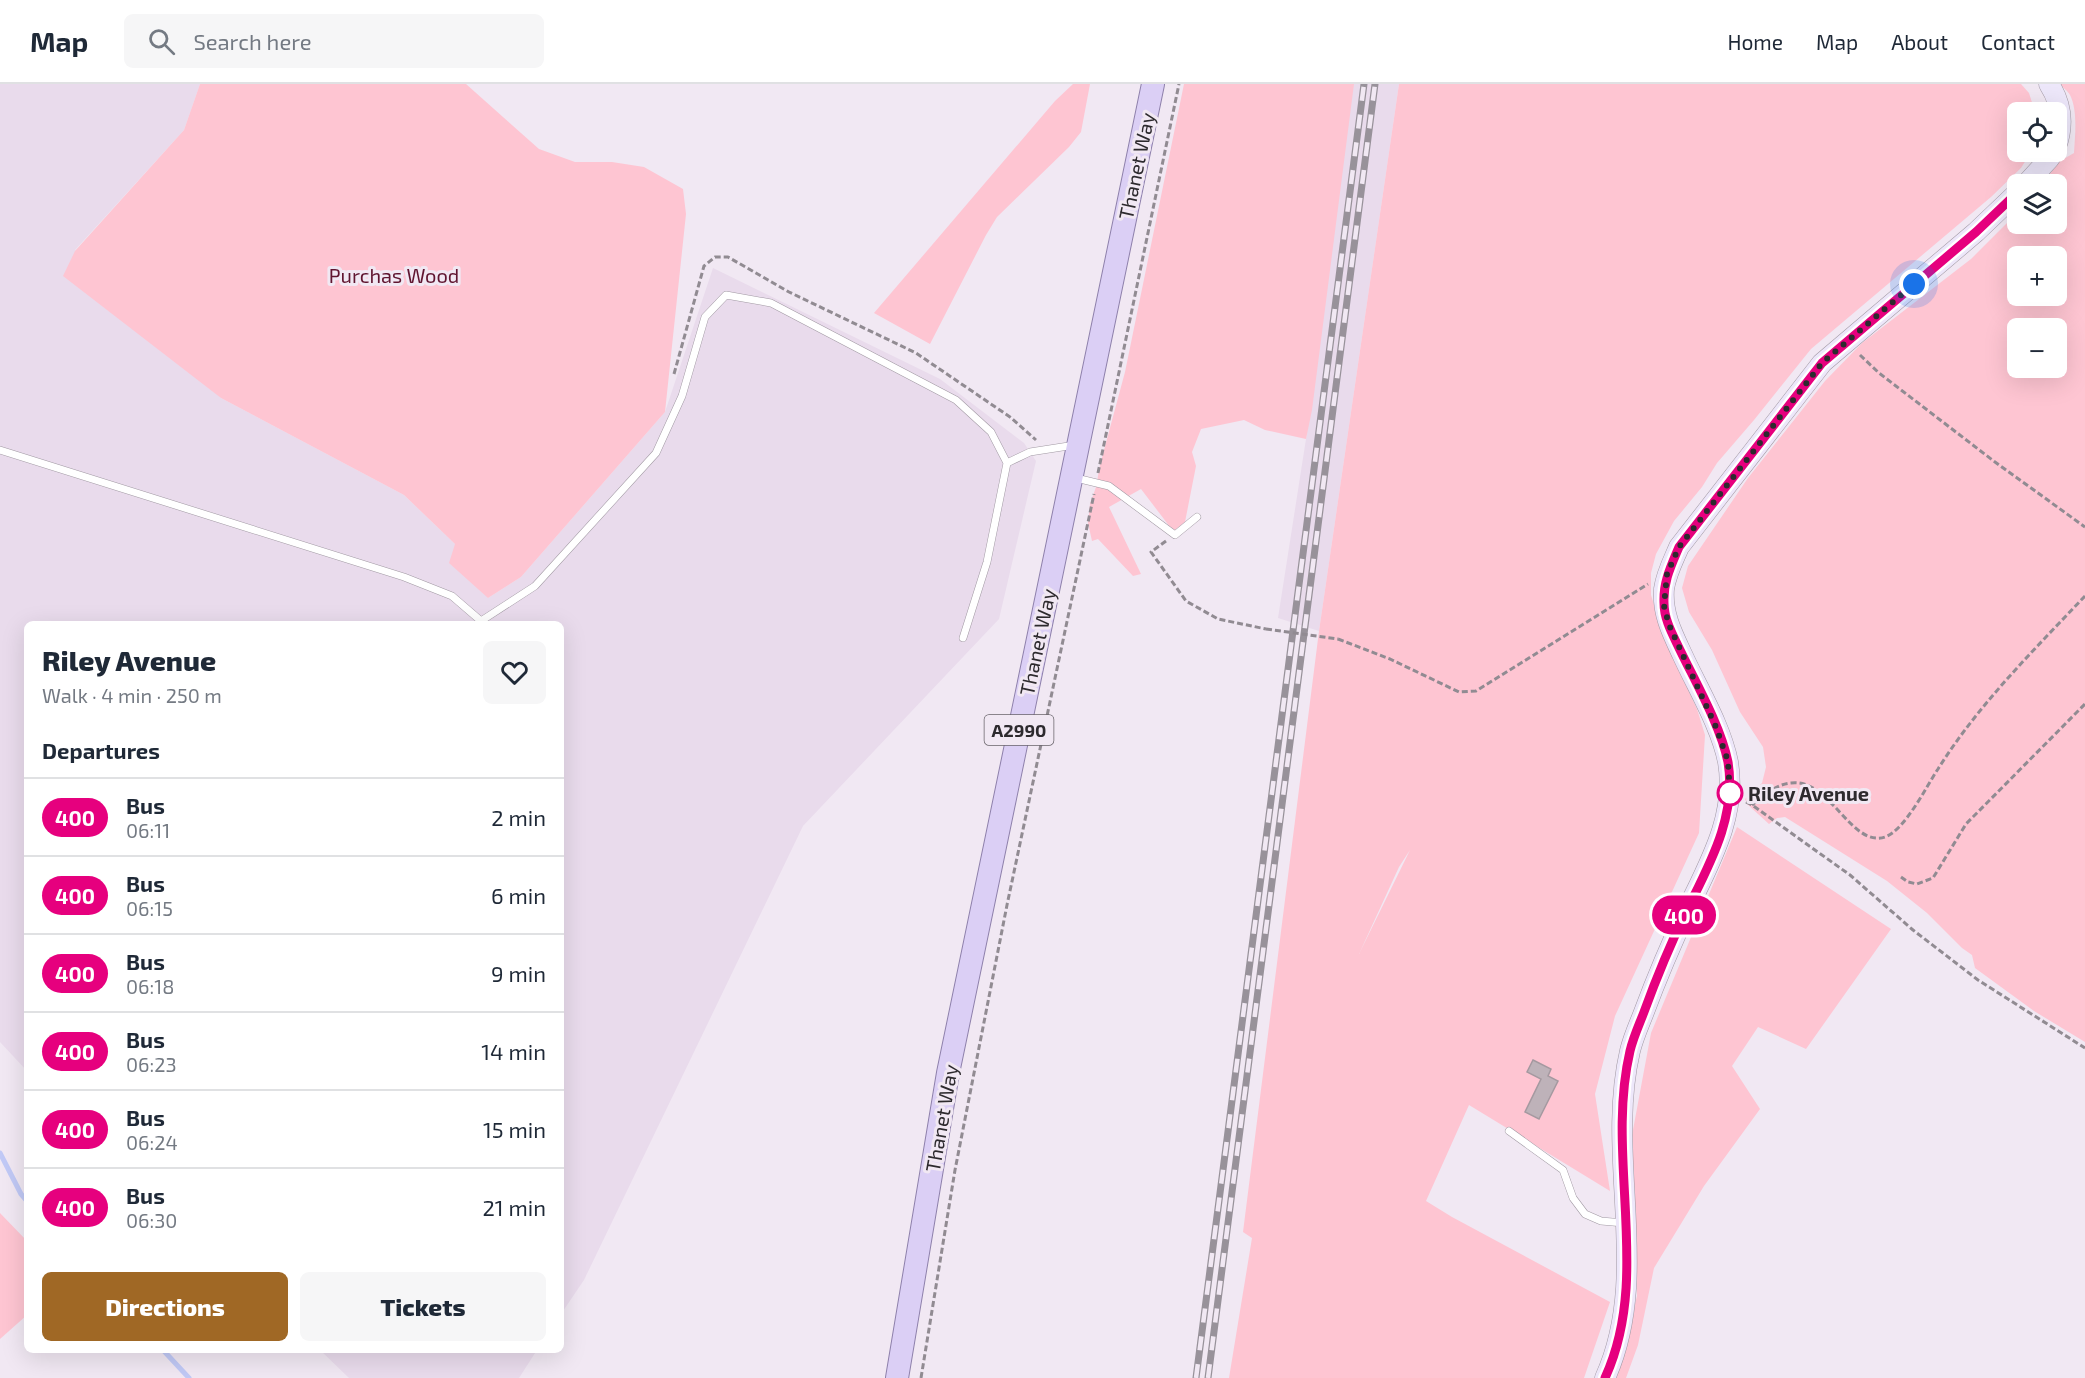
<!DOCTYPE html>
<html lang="en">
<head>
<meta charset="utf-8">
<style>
	body { margin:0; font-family:"Exo 2",sans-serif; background:#f6f6f7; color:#1f2937; height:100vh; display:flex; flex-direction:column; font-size:22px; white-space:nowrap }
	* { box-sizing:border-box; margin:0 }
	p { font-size:20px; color:#747a83 }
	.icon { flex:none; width:33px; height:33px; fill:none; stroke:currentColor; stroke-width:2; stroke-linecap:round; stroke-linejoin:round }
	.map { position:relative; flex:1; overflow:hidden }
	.drawer { position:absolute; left:24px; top:537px; width:540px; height:732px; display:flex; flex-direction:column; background:#fff; border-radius:9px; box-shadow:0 6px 24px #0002 }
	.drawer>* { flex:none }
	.badge { padding:0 12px; border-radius:20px; font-size:21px; line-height:39px }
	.fabs { position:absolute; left:2007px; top:18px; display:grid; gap:12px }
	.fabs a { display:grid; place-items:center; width:60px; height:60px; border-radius:9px; background:#fff; box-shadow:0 6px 24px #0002; font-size:30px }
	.you { position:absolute; width:30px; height:30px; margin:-15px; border:4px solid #fff; border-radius:50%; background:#1a73e8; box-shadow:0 0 0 9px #1a73e833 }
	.map>.badge { position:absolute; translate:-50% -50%; box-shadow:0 0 0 3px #fff }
	h2 { padding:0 18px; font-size:22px; line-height:54px }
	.round { display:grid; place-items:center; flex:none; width:63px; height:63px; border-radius:9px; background:#f6f6f7 }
	.overview { display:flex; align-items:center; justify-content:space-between; height:102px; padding:0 18px }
	h1 { font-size:28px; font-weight:800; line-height:45px }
	.cta { display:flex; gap:12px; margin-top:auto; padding:12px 18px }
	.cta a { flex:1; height:69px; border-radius:9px; background:#a06825; color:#fff; font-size:24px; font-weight:800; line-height:69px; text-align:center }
	.cta a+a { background:#f6f6f7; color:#1f2937 }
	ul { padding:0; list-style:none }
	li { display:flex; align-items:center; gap:18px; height:78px; padding:0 18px; border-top:2px solid #e0e1e3 }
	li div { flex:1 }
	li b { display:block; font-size:22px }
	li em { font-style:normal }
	li .badge { min-width:66px; font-weight:700; text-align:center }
	header { display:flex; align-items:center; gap:36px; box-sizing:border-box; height:84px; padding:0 30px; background:#fff; border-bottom:2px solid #e0e1e3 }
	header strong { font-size:28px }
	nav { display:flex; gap:33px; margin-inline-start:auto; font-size:21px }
	.search { width:420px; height:54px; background:#f6f6f7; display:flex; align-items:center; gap:15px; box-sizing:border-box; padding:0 21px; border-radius:9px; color:#747a83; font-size:22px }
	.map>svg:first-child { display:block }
	.built { fill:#e9dbec }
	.green { fill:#fec5d2; fill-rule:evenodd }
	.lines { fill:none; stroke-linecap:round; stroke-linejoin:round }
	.stream { stroke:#c1c9f6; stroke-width:5 }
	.building { fill:#beb2b9; stroke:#a599a0; stroke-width:1.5 }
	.service-casing { stroke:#a199a3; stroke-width:8 }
	.secondary-casing { stroke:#a199a3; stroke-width:21 }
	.primary-casing { stroke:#8e80ab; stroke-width:24 }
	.path { stroke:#918b92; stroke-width:3; stroke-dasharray:6 3; stroke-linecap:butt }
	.service { stroke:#fff; stroke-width:7 }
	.secondary { stroke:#ede7fa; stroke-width:20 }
	.primary { stroke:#dbcff5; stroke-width:22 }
	.rail-casing { stroke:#98929a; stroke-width:7 }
	.rail { stroke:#f1e8f3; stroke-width:4.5; stroke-dasharray:14; stroke-linecap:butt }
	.path-bridge { stroke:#918b92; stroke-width:3; stroke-dasharray:6 3; stroke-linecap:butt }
	.line-casing { stroke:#fff; stroke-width:14 }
	.line { stroke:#e6007e; stroke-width:9 }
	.walk { stroke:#2d2a2e; stroke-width:6; stroke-dasharray:0 10.8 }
	.stop-dot { fill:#fff; stroke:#e6007e; stroke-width:3 }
	.labels { text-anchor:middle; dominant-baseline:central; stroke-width:6; stroke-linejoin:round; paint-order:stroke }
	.shield { fill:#f1e8f3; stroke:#686369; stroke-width:1.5 }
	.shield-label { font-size:18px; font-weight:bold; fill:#2d2a2e }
	.street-label { font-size:20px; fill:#2d2a2e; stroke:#f1e8f3 }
	.park-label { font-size:20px; fill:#601530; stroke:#f1e8f3 }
	.stop-label { font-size:20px; font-weight:bold; fill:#2d2a2e; stroke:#f1e8f3; text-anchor:start }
</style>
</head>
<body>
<header>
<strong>Map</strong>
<div class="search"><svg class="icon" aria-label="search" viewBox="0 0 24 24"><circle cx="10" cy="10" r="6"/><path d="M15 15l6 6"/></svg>Search here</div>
<nav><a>Home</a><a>Map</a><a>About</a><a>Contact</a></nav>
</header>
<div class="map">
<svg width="2085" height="1294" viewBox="0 0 2085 1294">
	<rect width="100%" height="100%" fill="#f1e8f3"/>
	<path class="built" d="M0,0H200L184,46L75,166L221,314L404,411L455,460L488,514L521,493L665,328L713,184L940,295L1024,359L1036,377L999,535L803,742L584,1196L561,1230V540H27V987L0,958Z
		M1353,0H1399L1319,547L1278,534L1306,355Z
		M320,1266H537L519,1294H349Z"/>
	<path class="green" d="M200,0H466L539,65L575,78H612L644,83L683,105L686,130L665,328L521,493L488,514L449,479L455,460L404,411L221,314L63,192L75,167L184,46Z
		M1073,0H1090L1081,48L1069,63L997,133L986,151L930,260L874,229L1055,17Z
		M1184,0H1354L1312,326L1306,355L1265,346L1244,336L1201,345L1192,368L1196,382L1185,438L1175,446L1170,443L1141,405L1109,423L1141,490L1133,492L1098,455L1092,457L1088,439L1090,420L1096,403L1100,381L1125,288Z
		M1399,0H2021L2029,9L2035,28H2018V68H2031L2021,84L1991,113L1811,265L1754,336L1717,379L1702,403L1674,437L1656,470L1651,489V511L1655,524L1663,552L1697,625L1705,651L1699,749L1615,932L1595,1010L1610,1107L1469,1021L1426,1117L1452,1133L1610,1218L1584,1294H1229L1252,1154L1243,1148L1319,547ZM1410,766L1359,870L1399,783ZM1533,976L1551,985L1548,992L1558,997L1539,1035L1525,1028L1541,995L1527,988Z
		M2060,0H2085V958L2034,927L1975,884L1972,871L1962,864L1927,829L1887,797L1785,733L1777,734L1769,740L1747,720L1745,715L1762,699L1766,683L1763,663L1740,628L1712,566L1689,528L1682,504L1688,482L1748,394L1825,297L1862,259L1971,175L2017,129L2018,140H2056V100H2042L2060,77L2074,69C2075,51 2078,27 2070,11C2068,7 2063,4 2060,0ZM2018,172H2056V212H2018ZM2018,244H2056V284H2018Z
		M1737,743L1891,845L1806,965L1758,943L1732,982L1760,1025L1704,1102L1654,1184L1638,1261L1626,1294H1616L1637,1212L1635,1148L1630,1062L1651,949Z
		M0,1129L27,1157V1231L0,1255Z"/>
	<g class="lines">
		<path class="stream" d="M0,1069L21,1110L27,1117
			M163,1266L189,1294"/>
	</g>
	<path class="building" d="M1533,976L1551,985L1548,992L1558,997L1539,1035L1525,1028L1541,995L1527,988Z"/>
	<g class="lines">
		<defs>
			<path id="service" d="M0,366L404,493L452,512L481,537L535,502L656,369L682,312L705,233L726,211L771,219L956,316L991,348L1007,379
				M1076,394L1109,402L1175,451L1197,433
				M963,554L987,478L1007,379L1030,368L1075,361
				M1509,1047L1563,1086L1573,1114L1585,1130L1601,1137L1624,1139"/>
			<path id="secondary" d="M2049,0C2062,20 2064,41 2056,63
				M2026,100L2049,75L2054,68
				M1605,1294C1652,1191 1605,1074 1630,967C1633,954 1639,941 1644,928C1657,893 1672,858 1688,824C1710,778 1737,731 1728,678C1721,642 1697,603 1682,570C1672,549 1662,529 1664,505C1666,490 1673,477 1679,463L1822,279L1976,148L2018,108"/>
			<path id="primary" d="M897,1294L948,989L1153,0"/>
		</defs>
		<use href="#service" class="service-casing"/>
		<use href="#secondary" class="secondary-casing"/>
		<use href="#primary" class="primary-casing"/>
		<path class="path" d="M1860,271L1879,289L1995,378L2085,443
			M674,290L704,182L715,173H728L789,208L916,269L1010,333L1036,356
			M1098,389L1179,0
			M1166,457L1151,468L1186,517L1218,535L1266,545
			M1338,555L1390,575L1459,608L1476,607L1648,500
			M1746,718L1752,721L1850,791L1913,846L1978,896L2085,964
			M1752,721C1764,712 1776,700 1791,699C1830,694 1851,764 1885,753C1905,746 1926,703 1938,685C1978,621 2033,567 2085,512
			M1901,793L1908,798L1917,800L1933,794L1966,740L2085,620
			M921,1294L955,1086L1007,821L1094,410"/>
		<use href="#service" class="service"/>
		<use href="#secondary" class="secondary"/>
		<use href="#primary" class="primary"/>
		<defs>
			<path id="rail" d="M1196,1294L1364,0
				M1208,1294L1375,0"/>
		</defs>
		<use href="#rail" class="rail-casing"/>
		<use href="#rail" class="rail"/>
		<path class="path-bridge" d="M1266,545L1338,555"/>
	</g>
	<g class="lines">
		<defs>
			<path id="line" d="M1605,1294C1652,1192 1605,1074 1630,967C1633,954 1639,941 1644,928C1656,895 1670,861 1686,828C1709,781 1737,733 1728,678C1721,643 1696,599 1680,566C1673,551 1664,536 1664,519C1663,498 1671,482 1679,463L1822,279L1976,148L2018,108"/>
		</defs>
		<use href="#line" class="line-casing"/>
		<use href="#line" class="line"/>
		<path class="walk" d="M1730,709V712L1728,677L1716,643L1669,541L1664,522L1667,490L1679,463L1822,279L1914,200"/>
	</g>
	<circle class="stop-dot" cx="1730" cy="709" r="12"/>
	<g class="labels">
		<rect class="shield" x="984.5" y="631" width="69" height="30" rx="4.5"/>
		<g class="shield-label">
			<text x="1019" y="646">A2990</text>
		</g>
		<g class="street-label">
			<text transform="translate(1136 82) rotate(-78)">Thanet Way</text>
			<text transform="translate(1037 558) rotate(-78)">Thanet Way</text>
			<text transform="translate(941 1034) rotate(-80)">Thanet Way</text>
		</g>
		<g class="park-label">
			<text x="394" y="191">Purchas Wood</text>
		</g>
		<g class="stop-label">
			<text x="1748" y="709">Riley Avenue</text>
		</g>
	</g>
</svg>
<div class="fabs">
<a><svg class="icon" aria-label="locate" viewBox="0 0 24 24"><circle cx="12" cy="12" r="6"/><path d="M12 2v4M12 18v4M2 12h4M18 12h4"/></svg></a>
<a><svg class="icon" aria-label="layers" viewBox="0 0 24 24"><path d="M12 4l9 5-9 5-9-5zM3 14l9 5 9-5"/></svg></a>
<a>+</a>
<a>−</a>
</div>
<div class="you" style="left:1914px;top:200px"></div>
<b class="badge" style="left:1684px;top:831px;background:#e6007e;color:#fff">400</b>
<section class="drawer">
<div class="overview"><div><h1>Riley Avenue</h1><p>Walk · 4 min · 250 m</p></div><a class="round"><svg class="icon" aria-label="heart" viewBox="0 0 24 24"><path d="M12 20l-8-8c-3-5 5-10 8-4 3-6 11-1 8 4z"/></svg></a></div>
<h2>Departures</h2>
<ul>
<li><span class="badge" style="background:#e6007e;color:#fff">400</span><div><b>Bus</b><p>06:11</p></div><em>2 min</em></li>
<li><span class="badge" style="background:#e6007e;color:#fff">400</span><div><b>Bus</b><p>06:15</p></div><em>6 min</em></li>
<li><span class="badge" style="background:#e6007e;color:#fff">400</span><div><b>Bus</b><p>06:18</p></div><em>9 min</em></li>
<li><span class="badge" style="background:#e6007e;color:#fff">400</span><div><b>Bus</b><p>06:23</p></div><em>14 min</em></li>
<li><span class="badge" style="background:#e6007e;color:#fff">400</span><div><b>Bus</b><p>06:24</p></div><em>15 min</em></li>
<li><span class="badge" style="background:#e6007e;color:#fff">400</span><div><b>Bus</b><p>06:30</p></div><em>21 min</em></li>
</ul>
<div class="cta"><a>Directions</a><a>Tickets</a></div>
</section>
</div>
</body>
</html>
